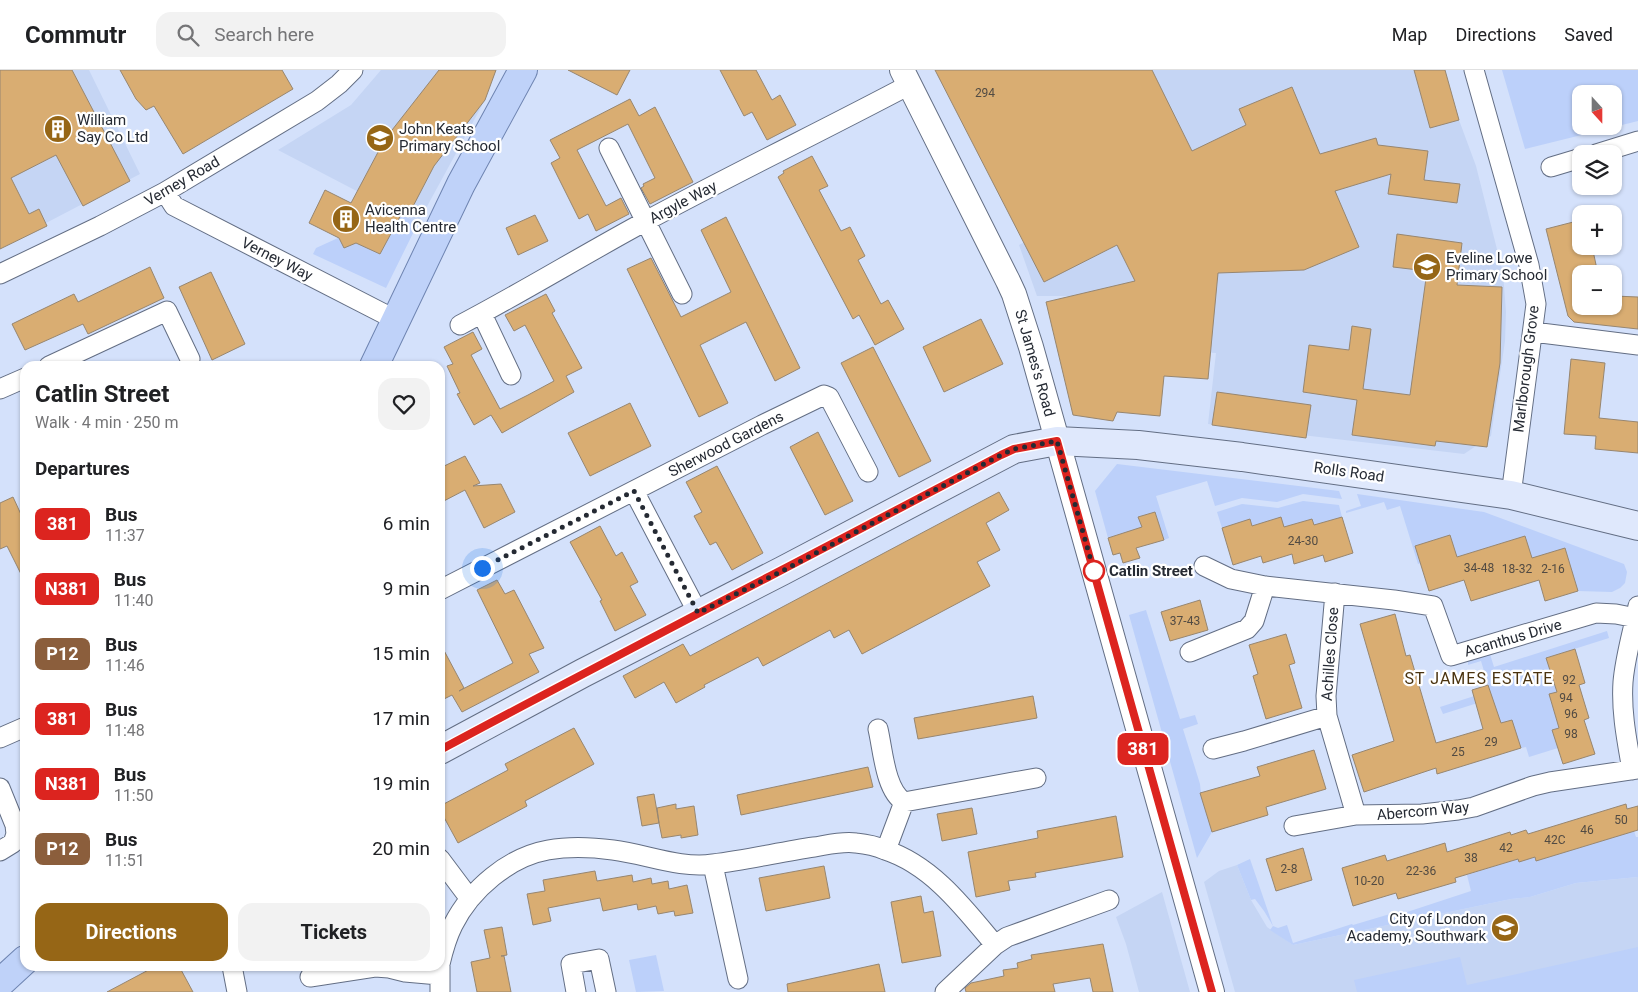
<!DOCTYPE html>
<html lang="en">
<head>
<meta charset="utf-8">
<style>
	body { margin:0; font-family:Roboto,sans-serif; background:#f2f2f2; color:#202124; height:100vh; display:flex; flex-direction:column; font-size:19px; white-space:nowrap }
	* { box-sizing:border-box; margin:0 }
	p { font-size:16px; color:#757577 }
	.icon { flex:none; width:28px; height:28px; fill:none; stroke:currentColor; stroke-width:2; stroke-linecap:round; stroke-linejoin:round }
	.map { position:relative; flex:1; overflow:hidden }
	.panel { position:absolute; left:20px; top:291px; width:425px; height:610px; display:flex; flex-direction:column; background:#fff; border-radius:15px; box-shadow:0 1px 4px #0004 }
	.panel>* { flex:none }
	.badge { padding:0 10px; border-radius:8px; font-size:18px; line-height:32px }
	.needle { width:32px; rotate:159deg }
	.buttons { position:absolute; left:1572px; top:15px; display:grid; gap:10px }
	.buttons a { display:grid; place-items:center; width:50px; height:50px; border-radius:10px; background:#fff; box-shadow:0 1px 4px #0004; font-size:25px }
	.you { position:absolute; width:25px; height:25px; margin:-12px; border:4px solid #fff; border-radius:50%; background:#1a73e8; box-shadow:0 0 0 8px #1a73e833 }
	.map>.badge { position:absolute; translate:-50% -50%; box-shadow:0 0 0 2px #fff }
	h2 { padding:0 15px; font-size:19px; line-height:45px }
	.round { display:grid; place-items:center; flex:none; width:52px; height:52px; border-radius:15px; background:#f2f2f2 }
	.head { display:flex; align-items:center; justify-content:space-between; height:85px; padding:0 15px }
	h1 { font-size:24px; font-weight:700; line-height:38px }
	.cta { display:flex; gap:10px; margin-top:auto; padding:10px 15px }
	.cta a { flex:1; height:58px; border-radius:15px; background:#966616; color:#fff; font-size:20px; font-weight:700; line-height:58px; text-align:center }
	.cta a+a { background:#f2f2f2; color:#202124 }
	ul { padding:0; list-style:none }
	li { display:flex; align-items:center; gap:15px; height:65px; padding:0 15px }
	li div { flex:1 }
	li b { display:block; font-size:19px }
	li em { font-style:normal }
	li .badge { min-width:55px; font-weight:700; text-align:center }
	header { display:flex; align-items:center; gap:30px; box-sizing:border-box; height:70px; padding:0 25px; background:#fff; border-bottom:1px solid #e0e0e0 }
	header strong { font-size:24px }
	nav { display:flex; gap:28px; margin-inline-start:auto; font-size:18px }
	.search { width:350px; height:45px; background:#f2f2f2; display:flex; align-items:center; gap:12px; box-sizing:border-box; padding:0 18px; border-radius:15px; color:#757577; font-size:19px }
	.map>svg:first-child { display:block }
	.built { fill:#c5d5f4 }
	.green { fill:#bcd0fa; fill-rule:evenodd }
	.building { fill:#d9ad72; stroke:#978670 }
	.lines { fill:none; stroke-linecap:round; stroke-linejoin:round }
	.minor-casing { stroke:#636e84; stroke-width:21 }
	.tertiary-casing { stroke:#636e84; stroke-width:26 }
	.secondary-casing { stroke:#636e84; stroke-width:30 }
	.primary-casing { stroke:#6e84b1; stroke-width:30 }
	.minor { stroke:#fff; stroke-width:19 }
	.tertiary { stroke:#fff; stroke-width:24 }
	.secondary { stroke:#dfe8fc; stroke-width:28 }
	.primary { stroke:#bfd2f9; stroke-width:28 }
	.line-casing { stroke:#fff; stroke-width:11 }
	.line { stroke:#dc241f; stroke-width:8 }
	.walk { stroke:#252a33; stroke-width:5; stroke-dasharray:0 9 }
	.stop-dot { fill:#fff; stroke:#dc241f; stroke-width:2.5 }
	.labels { text-anchor:middle; dominant-baseline:central; stroke-width:4.5; stroke-linejoin:round; paint-order:stroke }
	.number-label { font-size:12px; fill:#524b43 }
	.poi-label { font-size:15px; fill:#252a33; stroke:#fff; text-anchor:start }
	.street-label { font-size:15px; fill:#252a33; stroke:#fff }
	.stop-label { font-size:15px; font-weight:bold; fill:#252a33; stroke:#fff; text-anchor:start }
	.neighbourhood-label { font-size:16px; letter-spacing:1px; fill:#4a330f; stroke:#fff }
</style>
</head>
<body>
<header>
<strong>Commutr</strong>
<div class="search"><svg class="icon" aria-label="search" viewBox="0 0 24 24"><circle cx="10" cy="10" r="6"/><path d="M15 15l6 6"/></svg>Search here</div>
<nav><a>Map</a><a>Directions</a><a>Saved</a></nav>
</header>
<div class="map">
<svg width="1638" height="922" viewBox="0 0 1638 922">
	<rect width="100%" height="100%" fill="#d4e1fb"/>
	<path class="built" d="M0,0H89L140,104L0,177Z
		M381,0H496L485,30L418,153L278,80L351,35Z
		M1103,0H1445L1459,50L1476,96L1503,203L1506,242L1505,271L1491,366L1464,384L1208,354L1216,283L1186,281L1115,226H1037L1019,175L1081,142Z
		M1237,795L1251,830L1267,857L1293,875L1511,829L1530,827L1576,813L1638,807V922H1235L1204,812L1219,801Z
		M1162,822L1190,922H1139L1126,874L1116,847Z"/>
	<path class="green" d="M1502,0H1638V51L1525,79ZM1581,24H1614V56H1581Z
		M380,133L418,153L386,218L313,184L316,178L338,168L344,175L349,176L355,172L380,184L395,155Z
		M1117,394L1339,421L1342,429L1303,424L1277,432L1242,428L1215,436L1207,411L1156,426L1169,468L1164,470L1155,442L1139,447L1142,458L1108,468L1095,421Z
		M1357,424L1484,442L1624,494L1627,502L1625,513L1620,518L1612,522L1578,521L1532,488L1525,466L1457,487L1450,465L1415,476L1421,493L1418,494L1400,436L1387,440L1384,432L1346,443V441L1361,436Z
		M1303,431L1339,435L1342,447L1314,455L1312,449L1284,457L1280,448L1252,456L1250,449L1222,458L1217,442L1242,434L1278,438Z
		M1146,540L1180,649L1195,645L1198,654L1183,659L1200,714L1201,723L1212,762L1197,788L1129,545Z
		M1607,561L1609,568L1546,588L1557,622L1549,624L1559,658L1552,660L1558,678L1529,687L1526,677L1521,678L1512,650L1495,655L1487,630L1443,644L1440,637L1490,621L1481,591L1468,595V590L1489,581L1494,597Z
		M1634,761L1636,767H1638V807L1576,813L1530,827L1511,829L1293,875L1270,860L1273,856L1264,841L1255,829L1251,830L1237,795L1250,789L1273,856L1278,858L1287,855L1293,873L1352,854L1353,855L1400,841L1401,844L1471,821L1467,805L1518,789L1535,787L1536,791Z
		M1638,877V922H1357L1354,910L1460,887L1467,915Z
		M656,885L664,921L636,922L629,890Z"/>
	<path class="building" d="M0,0H72L130,111L83,136L56,85L11,108L29,144L39,139L47,156L0,179Z
		M120,0H282L293,19L183,84L154,36L146,40L136,29Z
		M439,0H496L485,30L434,96L408,146L402,143L380,184L356,173L344,178L339,168L309,153L325,120L351,133L385,69Z
		M568,0H630L617,25Z
		M720,0H756L772,30L780,25L796,55L767,70L752,42L744,46Z
		M935,0H1152L1192,81L1246,55L1239,39L1292,17L1320,84L1376,68L1378,75L1428,81L1424,110L1460,114L1457,133L1388,124L1391,104L1335,121L1359,177L1304,200L1218,203L1208,309L1164,306L1160,346L1117,342L1113,351L1073,345L1046,232L1135,211L1117,175L1044,212Z
		M1414,0H1445L1459,50L1430,58Z
		M630,29L639,46L655,37L693,112L650,134L641,118L644,116L643,114L655,108L628,54L577,80L606,136L621,128L629,144L596,161L588,144L579,149L551,93L560,88L550,70Z
		M812,86L828,116L819,120L841,161L850,157L865,186L858,190L881,234L888,230L904,259L875,275L859,245L853,249L778,107L784,103L783,101Z
		M535,145L548,171L518,185L506,158Z
		M726,147L800,298L775,311L746,252L700,275L728,333L699,347L627,199L651,188L681,247L731,222L701,160Z
		M1581,150V176H1592L1598,204H1581V236H1614V226L1638,227V259L1574,252L1568,246L1546,159Z
		M1397,164L1462,173L1457,215L1502,217L1500,293L1487,377L1436,371L1435,376L1352,365L1357,330L1303,322L1309,275L1349,280L1352,256L1371,259L1363,319L1410,325L1427,201L1393,197Z
		M150,197L164,228L88,264L83,254L25,280L12,254L74,224L78,232Z
		M211,202L245,274L212,290L179,217Z
		M546,224L555,241L552,243L582,298L566,306L574,322L502,363L491,345L474,355L457,324L460,323L447,296L453,294L444,277L473,262L482,279L471,285L500,339L528,325L554,311L525,255L514,261L505,245Z
		M981,249L1003,294L944,322L923,277Z
		M873,277L931,391L899,407L841,293Z
		M1571,289L1605,293L1599,348L1638,352V383L1595,379L1596,366L1564,364Z
		M1217,322L1311,335L1306,368L1212,355Z
		M630,333L651,376L590,406L568,363Z
		M818,362L853,431L825,445L790,377Z
		M465,386L480,413L473,416L501,414L515,442L484,458L465,420L440,433V398Z
		M717,396L763,483L732,500L716,472L710,475L694,446L702,442L686,412Z
		M999,422L1009,440L986,453L1000,480L977,492L990,516L862,584L849,560L834,568L830,560L763,596L758,587L704,615L705,617L676,633L664,612L635,628L623,606L683,574L690,586Z
		M13,427L25,453V512L7,476L0,479V433Z
		M1155,442L1164,470L1136,478L1140,488L1123,493L1120,483L1113,485L1108,468L1142,457L1138,447Z
		M1281,447L1284,457L1312,449L1314,455L1342,447L1353,483L1325,492L1323,485L1294,494L1292,484L1263,493L1261,486L1233,495L1222,458L1250,449L1252,456Z
		M600,456L616,486L622,482L638,512L630,516L646,545L615,561L600,531L602,530L570,472Z
		M1450,465L1457,487L1525,466L1532,488L1565,478L1578,521L1545,531L1539,510L1471,531L1464,510L1429,521L1415,476Z
		M497,510L505,524L514,520L544,578L529,584L539,602L462,642L452,625L440,631V573L464,618L459,621L513,593L477,520Z
		M1200,530L1208,560L1170,571L1161,542Z
		M1395,544L1406,586L1410,585L1436,673L1483,659L1472,620L1488,615L1501,653L1512,650L1521,678L1437,704L1436,698L1364,722L1352,685L1394,671L1360,554Z
		M1286,564L1295,593L1289,595L1302,638L1266,649L1253,606L1258,604L1249,575Z
		M1575,579L1585,613L1579,615L1589,648L1584,650L1595,684L1563,694L1552,660L1559,658L1549,624L1557,622L1546,588Z
		M1033,626L1037,648L918,669L914,648Z
		M574,658L594,694L525,731L527,736L458,773L440,740V736L508,700L505,694Z
		M1314,680L1326,719L1266,737L1268,745L1212,762L1200,723L1260,706L1257,697Z
		M868,697L873,717L741,745L737,725Z
		M654,724L659,753L657,738L676,734V739L694,736L698,765L681,768V765L662,768L659,753L642,756L637,727Z
		M1626,734L1627,739L1638,736V760L1536,791L1535,787L1519,792L1518,789L1455,808L1456,812L1398,829L1396,823L1353,836L1342,798L1385,785L1387,791L1445,773L1447,782L1510,762L1511,765L1526,760L1528,764Z
		M972,738L977,764L942,771L937,744Z
		M1116,746L1123,787L1035,803L1036,807L1008,811L1010,820L976,827L968,782L1038,768L1037,761Z
		M1303,778L1312,810L1276,821L1266,789Z
		M824,796L830,828L766,841L759,808Z
		M595,801L597,811L632,805L633,812L651,808L652,814L668,811L669,819L687,815L693,843L675,846L674,841L658,844L656,836L638,840L637,834L603,841L600,828L548,838L551,851L533,855L527,824L545,821L543,810Z
		M921,826L924,843L933,841L941,886L902,893L891,832Z
		M502,857L507,885L501,886H504L511,922H477L471,892L490,888L484,860Z
		M1103,874L1113,922H1093L1090,908L1053,914L1055,922H966L965,918L971,913L1004,906L1003,900L1018,898L1017,893L1032,889L1031,885Z
		M879,894L885,922H788L787,914Z
		M156,896H179L193,922H107Z"/>
	<g class="lines">
		<defs>
			<path id="minor" d="M1474,0L1529,195L1536,234L1511,425
				M609,78L682,224
				M1596,84L1638,71
				M1551,97L1581,88
				M165,122L174,136L396,250
				M0,204L100,156L165,122L317,31L339,14L353,0
				M482,244L511,305
				M460,255C523,222 583,185 646,151C733,104 822,61 909,15
				M1533,262L1638,275
				M49,296L167,241L190,289
				M0,319L25,308
				M634,421L698,543
				M1204,496L1231,509L1265,516L1394,530L1433,536L1451,586L1596,543L1616,544L1636,548
				M440,520L762,355L824,325L829,327L868,402
				M1335,523L1326,626L1327,646L1356,745
				M1190,582L1247,559L1254,551L1265,516
				M878,659C883,680 885,720 904,732L886,780
				M0,668L25,657
				M1213,679L1244,671L1327,646
				M1632,700C1627,671 1621,642 1623,612C1625,587 1633,561 1638,536
				M0,718L15,755L16,764L13,773L0,781
				M904,732L1036,708
				M1294,756L1356,745L1422,744L1458,740L1474,737L1533,716L1550,712L1638,699
				M440,789L470,829
				M713,795L738,909
				M440,894C443,881 447,867 453,855C471,819 509,787 548,780C570,776 591,777 613,780C646,784 680,799 713,794C747,790 780,782 814,777C827,775 842,771 856,773C866,774 876,776 885,780C932,795 965,839 995,875
				M232,896L237,922
				M310,907L375,897L389,898L405,902L439,905
				M440,922V896
				M576,922L571,894L599,889L606,922
				M945,922L995,875L1007,867L1109,830"/>
			<path id="tertiary" d="M902,0L1008,211L1014,224L1031,277L1212,922"/>
			<path id="secondary" d="M440,680L583,603L782,501L1014,379L1057,371L1138,375L1242,387L1511,425L1638,456"/>
			<path id="primary" d="M374,296L461,114L523,0
				M0,913L25,890"/>
		</defs>
		<use href="#minor" class="minor-casing"/>
		<use href="#tertiary" class="tertiary-casing"/>
		<use href="#secondary" class="secondary-casing"/>
		<use href="#primary" class="primary-casing"/>
		<use href="#minor" class="minor"/>
		<use href="#tertiary" class="tertiary"/>
		<use href="#secondary" class="secondary"/>
		<use href="#primary" class="primary"/>
	</g>
	<g class="lines">
		<defs>
			<path id="line" d="M440,680C626,580 814,484 1001,385L1014,379L1057,371L1212,922"/>
		</defs>
		<use href="#line" class="line-casing"/>
		<use href="#line" class="line"/>
		<path class="walk" d="M482,498L634,421L698,543L782,501L1001,385L1014,379L1057,371L1094,501"/>
	</g>
	<defs>
		<symbol id="building-disc" viewBox="-11 -11 22 22"><circle r="9.5" fill="#966616" stroke="#fff"/><path d="M-4-6H4V6H1V3H-1V6H-4ZM-2.5-4.3h1.7v1.8h-1.7ZM.8-4.3h1.7v1.8H.8ZM-2.5-1h1.7V.8h-1.7ZM.8-1h1.7V.8H.8Z" fill="#fff"/></symbol>
		<symbol id="school-disc" viewBox="-11 -11 22 22"><circle r="9.5" fill="#966616" stroke="#fff"/><path d="M0-5L7-2L0 1L-7-2ZM-4 1L0 2.5L4 1V4Q0 6-4 4Z" fill="#fff"/></symbol>
	</defs>
	<g fill-rule="evenodd">
		<use href="#building-disc" x="42" y="43" width="32" height="32"/>
		<use href="#school-disc" x="364" y="52" width="32" height="32"/>
		<use href="#building-disc" x="330" y="133" width="32" height="32"/>
		<use href="#school-disc" x="1411" y="181" width="32" height="32"/>
		<use href="#school-disc" x="1489" y="842" width="32" height="32"/>
	</g>
	<circle class="stop-dot" cx="1094" cy="501" r="10"/>
	<g class="labels">
		<g class="number-label">
			<text x="985" y="23">294</text>
			<text x="1303" y="471">24-30</text>
			<text x="1479" y="498">34-48</text>
			<text x="1517" y="499">18-32</text>
			<text x="1553" y="499">2-16</text>
			<text x="1185" y="551">37-43</text>
			<text x="1569" y="610">92</text>
			<text x="1566" y="628">94</text>
			<text x="1571" y="644">96</text>
			<text x="1571" y="664">98</text>
			<text x="1491" y="672">29</text>
			<text x="1458" y="682">25</text>
			<text x="1621" y="750">50</text>
			<text x="1587" y="760">46</text>
			<text x="1555" y="770">42C</text>
			<text x="1506" y="778">42</text>
			<text x="1471" y="788">38</text>
			<text x="1289" y="799">2-8</text>
			<text x="1421" y="801">22-36</text>
			<text x="1369" y="811">10-20</text>
		</g>
		<g class="poi-label">
			<text x="77" y="50">William<tspan x="77" dy="17">Say Co Ltd</tspan></text>
			<text x="399" y="59">John Keats<tspan x="399" dy="17">Primary School</tspan></text>
			<text x="365" y="140">Avicenna<tspan x="365" dy="17">Health Centre</tspan></text>
			<text x="1446" y="188">Eveline Lowe<tspan x="1446" dy="17">Primary School</tspan></text>
			<text x="1486" y="849" text-anchor="end">City of London<tspan x="1486" dy="17">Academy, Southwark</tspan></text>
		</g>
		<g class="street-label">
			<text transform="translate(182 111) rotate(-30)">Verney Road</text>
			<text transform="translate(683 132) rotate(-28)">Argyle Way</text>
			<text transform="translate(277 189) rotate(27)">Verney Way</text>
			<text transform="translate(1035 293) rotate(74)">St James's Road</text>
			<text transform="translate(1526 299) rotate(-83)">Marlborough Grove</text>
			<text transform="translate(726 374) rotate(-27)">Sherwood Gardens</text>
			<text transform="translate(1349 402) rotate(8)">Rolls Road</text>
			<text transform="translate(1513 568) rotate(-16)">Acanthus Drive</text>
			<text transform="translate(1330 584) rotate(-86)">Achilles Close</text>
			<text transform="translate(1423 741) rotate(-5)">Abercorn Way</text>
		</g>
		<g class="stop-label">
			<text x="1109" y="501">Catlin Street</text>
		</g>
		<g class="neighbourhood-label">
			<text x="1479" y="608">ST JAMES ESTATE</text>
		</g>
	</g>
</svg>
<div class="buttons">
<a><svg class="needle" viewBox="-14 -14 28 28"><path d="M0-13l5 13h-10z" fill="#e53935"/><path d="M0 13l5-13h-10z" fill="#757577"/></svg></a>
<a><svg class="icon" aria-label="layers" viewBox="0 0 24 24"><path d="M12 4l9 5-9 5-9-5zM3 14l9 5 9-5"/></svg></a>
<a>+</a>
<a>−</a>
</div>
<div class="you" style="left:482px;top:498px"></div>
<b class="badge" style="left:1143px;top:679px;background:#dc241f;color:#fff">381</b>
<section class="panel">
<div class="head"><div><h1>Catlin Street</h1><p>Walk · 4 min · 250 m</p></div><a class="round"><svg class="icon" aria-label="heart" viewBox="0 0 24 24"><path d="M12 20l-8-8c-3-5 5-10 8-4 3-6 11-1 8 4z"/></svg></a></div>
<h2>Departures</h2>
<ul>
<li><span class="badge" style="background:#dc241f;color:#fff">381</span><div><b>Bus</b><p>11:37</p></div><em>6 min</em></li>
<li><span class="badge" style="background:#dc241f;color:#fff">N381</span><div><b>Bus</b><p>11:40</p></div><em>9 min</em></li>
<li><span class="badge" style="background:#8b5e3c;color:#fff">P12</span><div><b>Bus</b><p>11:46</p></div><em>15 min</em></li>
<li><span class="badge" style="background:#dc241f;color:#fff">381</span><div><b>Bus</b><p>11:48</p></div><em>17 min</em></li>
<li><span class="badge" style="background:#dc241f;color:#fff">N381</span><div><b>Bus</b><p>11:50</p></div><em>19 min</em></li>
<li><span class="badge" style="background:#8b5e3c;color:#fff">P12</span><div><b>Bus</b><p>11:51</p></div><em>20 min</em></li>
</ul>
<div class="cta"><a>Directions</a><a>Tickets</a></div>
</section>
</div>
</body>
</html>
